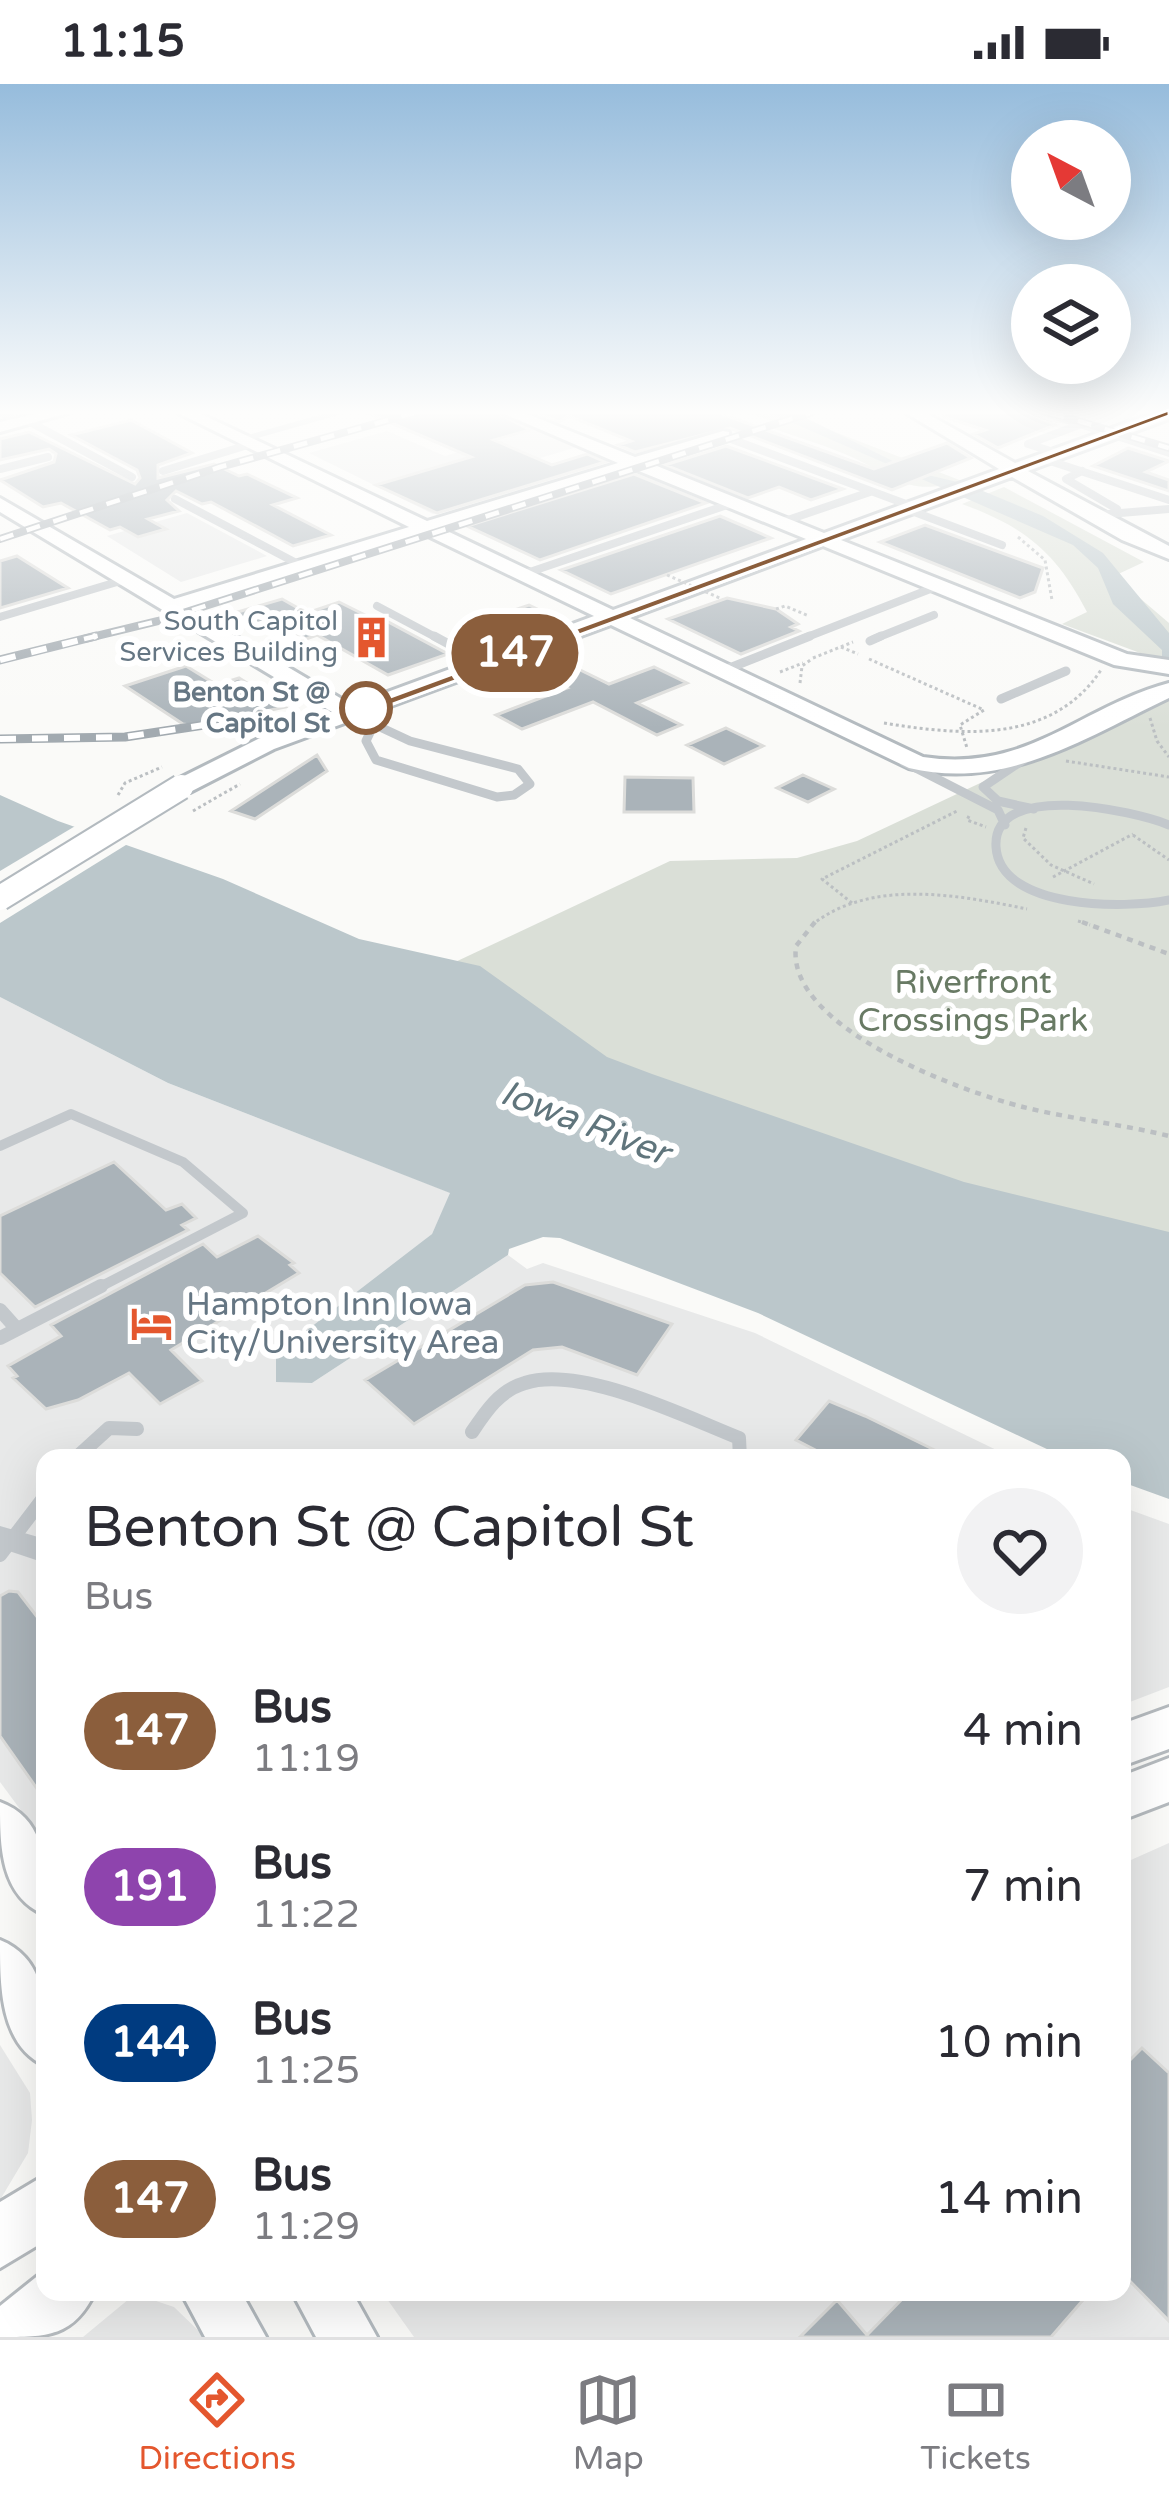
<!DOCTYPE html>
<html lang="en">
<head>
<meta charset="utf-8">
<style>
	body { margin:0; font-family:"Varela Round",sans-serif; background:#f2f2f3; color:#2b2b33; height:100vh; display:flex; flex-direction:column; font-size:45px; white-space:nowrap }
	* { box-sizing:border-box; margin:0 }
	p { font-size:39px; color:#7c7c81 }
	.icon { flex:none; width:66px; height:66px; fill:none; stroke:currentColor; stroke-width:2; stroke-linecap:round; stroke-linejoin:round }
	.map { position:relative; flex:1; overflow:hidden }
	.details { position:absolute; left:36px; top:1365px; width:1095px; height:852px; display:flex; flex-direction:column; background:#fff; border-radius:24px; box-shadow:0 12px 48px #0002 }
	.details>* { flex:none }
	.badge { padding:0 24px; border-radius:39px; font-size:42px; line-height:78px }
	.needle { width:78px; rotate:319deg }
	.tools { position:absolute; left:1011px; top:36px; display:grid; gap:24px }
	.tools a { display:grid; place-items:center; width:120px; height:120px; border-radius:50%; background:#fff; box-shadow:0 12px 48px #0002; font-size:60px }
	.map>.badge { position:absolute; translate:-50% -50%; box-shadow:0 0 0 6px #fff }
	.round { display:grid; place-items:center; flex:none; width:126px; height:126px; border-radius:63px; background:#f2f2f3 }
	.head { display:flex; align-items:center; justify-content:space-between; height:204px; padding:0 48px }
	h1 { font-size:57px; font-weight:600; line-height:90px }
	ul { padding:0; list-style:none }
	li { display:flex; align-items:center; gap:36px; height:156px; padding:0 48px }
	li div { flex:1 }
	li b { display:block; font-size:45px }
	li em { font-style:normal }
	li .badge { min-width:132px; font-weight:700; text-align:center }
	.status { display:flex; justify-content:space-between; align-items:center; height:84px; padding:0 60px; background:#fff; direction:ltr }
	.status svg { height:33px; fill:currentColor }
	.menu { display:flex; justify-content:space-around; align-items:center; height:168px; border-top:3px solid #e1e1e2; background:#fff; font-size:33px; color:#7c7c81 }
	.menu a { display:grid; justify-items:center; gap:6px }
	.menu .on { color:#e4572e }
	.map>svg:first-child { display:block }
	.built { fill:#e8e9e9 }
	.green { fill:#dadfd7 }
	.water { fill:#bbc7cb }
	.pier { fill:#fafaf8 }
	.building { fill:#aab3b9; stroke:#dcdcda; stroke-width:3 }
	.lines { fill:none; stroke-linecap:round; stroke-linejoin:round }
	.secondary-casing { stroke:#b3babf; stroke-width:6 }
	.primary-casing { stroke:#b5babe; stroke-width:6 }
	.path-far1 { stroke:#bbbfc2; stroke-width:3; stroke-dasharray:3 3; stroke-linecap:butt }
	.path { stroke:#bbbfc2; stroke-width:4.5; stroke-dasharray:6 6; stroke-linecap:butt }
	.lane-far3 { stroke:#c3c8cc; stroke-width:8 }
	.lane-far2 { stroke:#c3c8cc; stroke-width:9 }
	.lane-far1 { stroke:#c3c8cc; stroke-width:10 }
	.lane { stroke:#c3c8cc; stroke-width:14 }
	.street { fill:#c3c8cc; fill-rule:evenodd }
	.secondary { fill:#fff; fill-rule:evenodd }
	.primary { fill:#fff; fill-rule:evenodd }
	.rail-far1-casing { stroke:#a2aab0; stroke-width:8 }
	.rail-casing { stroke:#a2aab0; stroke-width:9 }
	.rail-far1 { stroke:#fff; stroke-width:4.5; stroke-dasharray:14; stroke-linecap:butt }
	.rail { stroke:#fff; stroke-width:6; stroke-dasharray:16; stroke-linecap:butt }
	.secondary-bridge-casing { stroke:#b3babf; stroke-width:28; stroke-linecap:butt }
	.path-bridge { stroke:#bbbfc2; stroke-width:3; stroke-dasharray:3 3; stroke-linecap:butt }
	.secondary-bridge { stroke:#fff; stroke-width:24 }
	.line { fill:#8b5e3c; stroke:#fff; stroke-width:3 }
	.stop-dot { fill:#fff; stroke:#8b5e3c; stroke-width:6 }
	.labels { text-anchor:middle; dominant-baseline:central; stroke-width:12; stroke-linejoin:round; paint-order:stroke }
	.far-poi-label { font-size:27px; fill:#657683; stroke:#fff; text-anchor:end }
	.far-stop-label { font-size:27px; font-weight:bold; fill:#657683; stroke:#fff; text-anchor:end }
	.park-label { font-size:33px; fill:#687a64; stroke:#fff }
	.poi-label { font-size:33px; fill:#657683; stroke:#fff; text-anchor:start }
	.water-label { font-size:36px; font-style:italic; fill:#60757c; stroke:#fff }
</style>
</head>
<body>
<div class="status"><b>11:15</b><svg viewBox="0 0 49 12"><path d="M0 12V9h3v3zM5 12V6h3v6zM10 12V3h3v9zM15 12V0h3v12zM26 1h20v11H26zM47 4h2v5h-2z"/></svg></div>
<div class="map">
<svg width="1169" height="2253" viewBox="0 0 1169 2253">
	<rect width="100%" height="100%" fill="#fafaf8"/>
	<path class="built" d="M539,345L587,360L480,392L510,407L433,430L309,369L387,347L445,372Z
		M187,429L267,472L181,498L107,452Z
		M0,913L168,999L451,1109L432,1150L404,1173L312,1299L508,1171L527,1185L543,1179L755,1249L1013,1374H45V1759L0,1698Z
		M1122,1423L1169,1440V1603L1122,1621Z
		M1169,1759V2253H414L382,2208H1122V1780Z
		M0,1961L30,2009L32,2036L28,2069L0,2116Z
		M135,2210L174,2223L205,2253H83Z"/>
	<path class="green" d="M749,329H819L804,336L962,397C910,412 899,396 854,374C828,362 799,354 772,344L769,336Z
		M1004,403L1144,478L1114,492L1169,539V573H1151L1062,540L1087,528C1056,468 1025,443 962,420Z
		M1169,610V1193L662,1018L436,887L670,777L797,774L857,757Z"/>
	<path class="water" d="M770,329H796L915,388L966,400L1043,432L1103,469L1169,549V574H1162V566L1113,520L1098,484L1073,461Z
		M0,711L58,737L223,795L359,855L480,882L607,973L652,990L964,1098L1169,1148V1415L1122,1398V1374H1066L758,1229L560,1154L543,1153L509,1165L508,1171L312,1299L276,1298V1270L432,1150L450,1109L168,999L0,913Z"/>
	<path class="pier" d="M82,738L134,756L0,839V787Z"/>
	<path class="building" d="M368,329H498L530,346L494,356L552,381L587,370L605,378L437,429L376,401L471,373Z
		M537,329H719L874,385L947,359L971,374L892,406L730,344L635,368L618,361L631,357L569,332L559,338Z
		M944,329H1029L1055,341L998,364L973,350L985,346L944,333Z
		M131,336L192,369L158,381V394L214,380L239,392L247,390L297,414L273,421L331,451L293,462L211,418L202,420L176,407L167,416L179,427L148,435L166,445L138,453L120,443L110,446L61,419L43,423L0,396L54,378L56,370L49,365L0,376V355L29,348L135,400L140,394L137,386L71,351Z
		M726,362L843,405L811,416L779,403L748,414L665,381Z
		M1128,364L1169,377L1146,388L1169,396V407L1093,382Z
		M634,390L706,419L540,476L467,442Z
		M720,432L771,454L611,510L561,486Z
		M925,441L1043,484L1035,508L1020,514L880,458Z
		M17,472L68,504L0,524V477Z
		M727,514L776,525L798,540L791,543L799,547L741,570L668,535Z
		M282,515L307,529L339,518L371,534L377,532L448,570L388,591L317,551L306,555L277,539L256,545L231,530Z
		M529,521L564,538L518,555L482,537Z
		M568,580L609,600L654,583L687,599L637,619L681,641L657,651L593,618L522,645L496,631L567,604L540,590Z
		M186,582L217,601L239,594L285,623L196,642L183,640L125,602Z
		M726,644L763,662L724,680L687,661Z
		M317,671L327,687L255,735L231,727Z
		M803,691L834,705L808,718L777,704Z
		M625,693L693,694L694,728H624Z
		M114,1078L166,1126L182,1120L196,1134L182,1141L188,1146L35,1223L0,1189V1132Z
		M258,1152L294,1179L290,1181L299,1189L171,1266L202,1297L160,1320L129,1289L78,1316L46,1325L13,1294L17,1292L8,1282L61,1252L51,1241L203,1160L217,1173Z
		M553,1198L672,1240L637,1291L562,1263L533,1266L414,1340L365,1296L525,1201Z
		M829,1317L865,1332L951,1374H831L796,1356Z
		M9,1507L18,1508L45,1543V1716L0,1652V1512Z
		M1142,1964L1169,1989V2237L1122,2189V1984Z
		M909,2208H1090L1051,2253H800L837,2216L867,2251Z"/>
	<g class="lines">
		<defs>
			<path id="secondary" d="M39,329H68L0,348V338Z
				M178,329H199L427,437L618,379L502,329H525L635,373L723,347L729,348V356L652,380L824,449L999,385L906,329H926L1015,379L1153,329H1169V335L1028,387L1169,462V475L1122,456L1012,393L841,456L1127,570L1169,576V590L1114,581L823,462L630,534L923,673C1028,689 1077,624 1169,599V614C1085,654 1006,707 909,684L611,541L274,665L190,708H172V698L258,655L332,628L0,428V414L174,515L409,443ZM634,385L806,455L613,526L443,445ZM424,450L594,532L352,621L188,524Z
				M181,2208H241L266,2253H205Z
				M292,2208H352L377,2253H316Z"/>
			<path id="primary" d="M1169,1623V1665L1122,1682V1640Z
				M1169,1674V1718L1122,1736V1692Z
				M0,1718C49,1736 45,1786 45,1831C0,1812 0,1762 0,1718Z
				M0,1856C52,1877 45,1935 45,1982C0,1961 0,1903 0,1856Z
				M45,2091V2157L0,2184V2118Z
				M45,2186V2208H95C74,2253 47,2253 0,2253V2222Z"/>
		</defs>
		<use href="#secondary" class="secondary-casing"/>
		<use href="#primary" class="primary-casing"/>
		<path class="path-far1" d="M1018,453L1045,476L1052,516
			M776,525L785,522L809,532
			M841,563L858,570
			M813,574L853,558
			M869,575L984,626L960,641L967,664
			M780,588L803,579
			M800,599L802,582L812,575
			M1150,634L1157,657L1169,673
			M884,639C962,652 1052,660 1101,586
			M1066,677L1169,693
			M118,711L125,699L162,683
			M193,727L240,700
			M969,732L967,736L986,743
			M1026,744L1023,754L1051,781L1094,800
			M1133,751L1169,776
			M1053,793L1133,750
			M852,819L822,795L959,726
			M1078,837L1090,841
			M812,841C870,794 959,811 1027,825"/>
		<path class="path" d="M815,838L796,862C785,943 960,1007 1023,1023C1071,1035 1121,1040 1169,1052
			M1082,838L1169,870"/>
		<path class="lane-far3" d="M2,329L19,339
			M28,337L132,393
			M723,352L914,423
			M1060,370L1028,360L1079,341
			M1047,376L1169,416
			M0,385L48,373
			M163,387L251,360
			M1082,387L1066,395L1117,425
			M175,415L302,482
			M909,426L1002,461
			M1096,431L1169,425
			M779,439L870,408
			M521,491L730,420
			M377,522L439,555
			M0,533L127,495
			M802,555L938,502
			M874,555L934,531"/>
		<path class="lane-far2" d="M434,552L485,580
			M870,557L881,552
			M722,587L810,552
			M1001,615L1066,587
			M352,630L410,657L518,685L530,700L514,711L497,713L376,676L366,657L373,642
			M1029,672L983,703L998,717L1034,725
			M904,678L998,726L1005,741
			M1169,741C1135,727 992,695 996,763C1000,826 1127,825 1169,816"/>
		<path class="lane-far1" d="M0,1062L71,1030L183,1078L243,1129L96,1205"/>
		<path class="lane" d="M0,1226L17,1245
			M0,1254L101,1202
			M472,1348C486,1327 500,1306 525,1299C581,1281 686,1333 739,1354L740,1374
			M76,1374L109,1344L137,1345
			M0,1471L45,1412"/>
		<path class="street" d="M326,329H346L240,359L234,355Z
			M1033,329H1052L1169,365V373Z
			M0,1442L45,1455V1479L0,1464Z"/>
		<use href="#secondary" class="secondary"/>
		<use href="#primary" class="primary"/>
		<defs>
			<path id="rail-far1" d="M1051,329L1169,364
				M0,455L220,383L414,329
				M84,555L158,537L810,329"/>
			<path id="rail" d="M0,576L96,552
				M0,655L125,653L237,636"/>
		</defs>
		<use href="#rail-far1" class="rail-far1-casing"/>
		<use href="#rail" class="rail-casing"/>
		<use href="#rail-far1" class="rail-far1"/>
		<use href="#rail" class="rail"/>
		<defs>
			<path id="secondary-bridge" d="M0,814L181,703"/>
		</defs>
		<use href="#secondary-bridge" class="secondary-bridge-casing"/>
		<path class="path-bridge" d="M667,491L722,515"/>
		<use href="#secondary-bridge" class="secondary-bridge"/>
	</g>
	<linearGradient id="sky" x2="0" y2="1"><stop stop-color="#96bcdc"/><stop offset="0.51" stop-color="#fdfdfc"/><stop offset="1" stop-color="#fdfdfc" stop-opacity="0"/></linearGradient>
	<rect width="1169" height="644" fill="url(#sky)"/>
	<path class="line" d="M1169,326V332L358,633L344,630Z"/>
	<defs>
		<symbol id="building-bare" viewBox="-9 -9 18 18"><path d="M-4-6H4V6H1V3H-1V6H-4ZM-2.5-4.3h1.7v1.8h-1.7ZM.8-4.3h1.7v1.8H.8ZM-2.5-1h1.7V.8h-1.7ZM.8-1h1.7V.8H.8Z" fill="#e4572e" stroke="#fff" stroke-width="2.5" paint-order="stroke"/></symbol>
		<symbol id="hotel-bare" viewBox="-9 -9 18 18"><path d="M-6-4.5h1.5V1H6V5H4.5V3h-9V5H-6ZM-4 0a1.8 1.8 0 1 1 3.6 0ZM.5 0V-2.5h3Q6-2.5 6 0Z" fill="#e4572e" stroke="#fff" stroke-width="2.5" paint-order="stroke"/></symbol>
	</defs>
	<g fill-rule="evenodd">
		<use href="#building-bare" x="342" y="524" width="59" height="59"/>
		<use href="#hotel-bare" x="122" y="1210" width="59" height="59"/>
	</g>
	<circle class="stop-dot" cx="366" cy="624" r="24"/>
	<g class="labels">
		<g class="far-poi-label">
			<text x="338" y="537">South Capitol<tspan x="338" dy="31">Services Building</tspan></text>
		</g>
		<g class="far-stop-label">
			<text x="330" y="608">Benton St @<tspan x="330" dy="31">Capitol St</tspan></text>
		</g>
		<g class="park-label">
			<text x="973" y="898">Riverfront<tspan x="973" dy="38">Crossings Park</tspan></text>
		</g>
		<g class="poi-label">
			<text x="186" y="1220">Hampton Inn Iowa<tspan x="186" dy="38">City/University Area</tspan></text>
		</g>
		<g class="water-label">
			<text transform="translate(585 1039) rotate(21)">Iowa River</text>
		</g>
	</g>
</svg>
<div class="tools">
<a><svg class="needle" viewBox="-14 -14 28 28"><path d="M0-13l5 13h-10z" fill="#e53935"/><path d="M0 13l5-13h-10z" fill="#7c7c81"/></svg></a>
<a><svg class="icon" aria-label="layers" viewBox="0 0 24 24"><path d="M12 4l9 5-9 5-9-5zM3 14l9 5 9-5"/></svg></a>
</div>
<b class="badge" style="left:515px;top:569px;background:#8b5e3c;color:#fff">147</b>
<section class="details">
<div class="head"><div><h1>Benton St @ Capitol St</h1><p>Bus</p></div><a class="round"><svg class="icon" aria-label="heart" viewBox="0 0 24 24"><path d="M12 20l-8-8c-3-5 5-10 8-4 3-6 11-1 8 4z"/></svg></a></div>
<ul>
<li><span class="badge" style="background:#8b5e3c;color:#fff">147</span><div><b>Bus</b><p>11:19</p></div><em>4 min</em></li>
<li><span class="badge" style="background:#8e44ad;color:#fff">191</span><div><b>Bus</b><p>11:22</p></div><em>7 min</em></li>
<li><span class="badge" style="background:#003b80;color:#fff">144</span><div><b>Bus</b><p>11:25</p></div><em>10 min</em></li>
<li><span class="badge" style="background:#8b5e3c;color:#fff">147</span><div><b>Bus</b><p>11:29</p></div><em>14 min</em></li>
</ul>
</section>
</div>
<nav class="menu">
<a class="on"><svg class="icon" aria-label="directions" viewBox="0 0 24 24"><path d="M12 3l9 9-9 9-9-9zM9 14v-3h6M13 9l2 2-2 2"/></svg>Directions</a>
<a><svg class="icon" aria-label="map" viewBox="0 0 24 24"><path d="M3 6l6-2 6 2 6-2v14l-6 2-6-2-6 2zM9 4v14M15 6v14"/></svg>Map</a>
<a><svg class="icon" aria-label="tickets" viewBox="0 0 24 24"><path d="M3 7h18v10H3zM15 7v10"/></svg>Tickets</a>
</nav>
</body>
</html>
